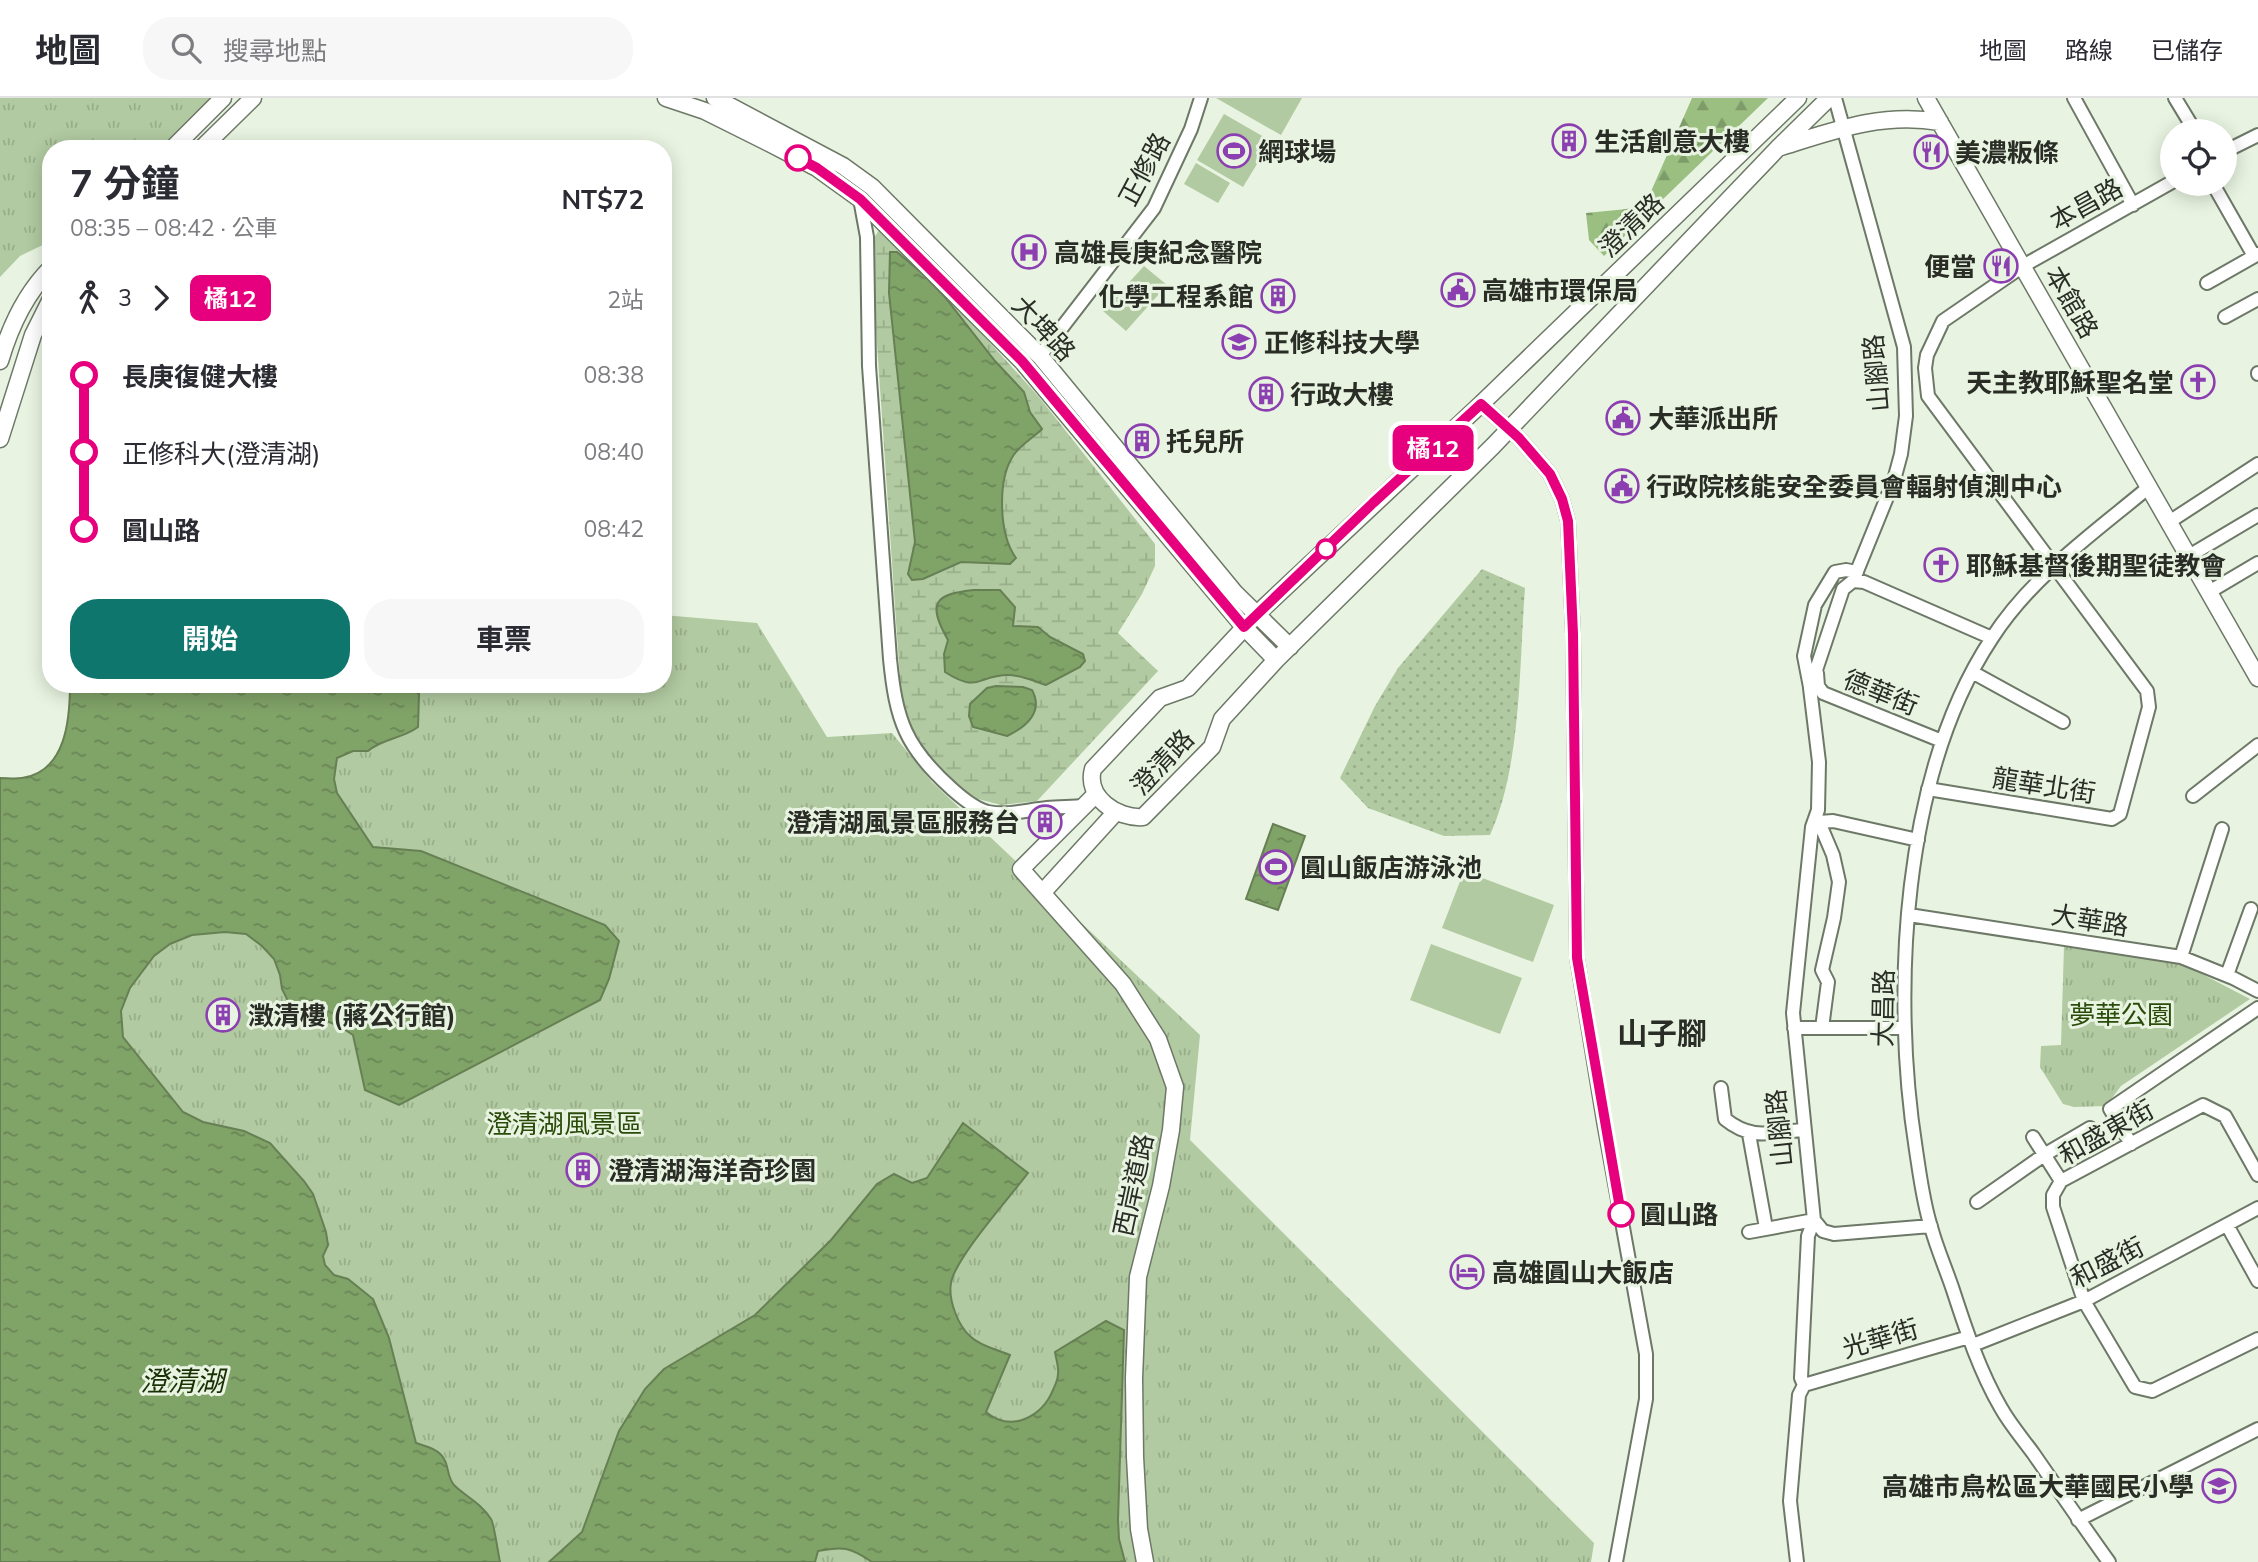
<!DOCTYPE html>
<html lang="zh-TW">
<head>
<meta charset="utf-8">
<style>
	body { margin:0; font-family:Mulish,"Noto Sans TC",sans-serif; background:#f7f7f7; color:#2b2b33; height:100vh; display:flex; flex-direction:column; font-size:26px; white-space:nowrap }
	* { box-sizing:border-box; margin:0 }
	p { font-size:23px; color:#7c7c81 }
	.icon { flex:none; width:38px; height:38px; fill:none; stroke:currentColor; stroke-width:2; stroke-linecap:round; stroke-linejoin:round }
	.map { position:relative; flex:1; overflow:hidden }
	.details { position:absolute; left:42px; top:42px; width:630px; height:553px; display:flex; flex-direction:column; background:#fff; border-radius:28px; box-shadow:0 4px 18px #0003 }
	.details>* { flex:none }
	.badge { padding:0 14px; border-radius:10px; font-size:24px; line-height:46px }
	.buttons { position:absolute; left:2160px; top:21px; display:grid; gap:14px }
	.buttons a { display:grid; place-items:center; width:77px; height:77px; border-radius:50%; background:#fff; box-shadow:0 4px 18px #0003; font-size:35px }
	.map>.badge { position:absolute; translate:-50% -50%; box-shadow:0 0 0 4px #fff }
	.legs { display:flex; align-items:center; gap:10px; height:77px; padding:0 28px; font-size:23px }
	.legs p { margin-inline-start:auto }
	.summary { display:flex; align-items:center; justify-content:space-between; height:119px; padding:0 28px }
	h1 { font-size:38px; font-weight:700; line-height:52px }
	.action { display:flex; gap:14px; margin-top:auto; padding:14px 28px }
	.action a { flex:1; height:80px; border-radius:28px; background:#0f766e; color:#fff; font-size:28px; font-weight:700; line-height:80px; text-align:center }
	.action a+a { background:#f7f7f7; color:#2b2b33 }
	ul { padding:0 28px; list-style:none }
	li { display:flex; align-items:center; gap:24px; height:77px; font-size:26px }
	li i { display:grid; place-items:center; width:10px; height:100%; margin:0 9px; background:currentColor }
	li i::after { content:''; width:18px; height:18px; margin:-9px; border:5px solid; border-radius:50%; background:#fff }
	li p { margin-inline-start:auto }
	li:first-child i { background:linear-gradient(#0000 50%,currentColor 0) }
	li:last-child i { background:linear-gradient(currentColor 50%,#0000 0) }
	header { display:flex; align-items:center; gap:42px; box-sizing:border-box; height:98px; padding:0 35px; background:#fff; border-bottom:2px solid #e1e1e2 }
	header strong { font-size:33px }
	nav { display:flex; gap:38px; margin-inline-start:auto; font-size:24px }
	.search { width:490px; height:63px; background:#f7f7f7; display:flex; align-items:center; gap:18px; box-sizing:border-box; padding:0 24px; border-radius:28px; color:#7c7c81; font-size:26px }
	.map>svg:first-child { display:block }
	.grass { fill:url(#grass-dots) }
	.forest { fill:url(#forest-firs) }
	.wetland { fill:url(#wetland-marsh) }
	.park { fill:url(#park-tufts) }
	.garden { fill:#b1caa1 }
	.water { fill:url(#water-ripples); stroke:#668054; stroke-width:2 }
	.lines { fill:none; stroke-linecap:round; stroke-linejoin:round }
	.street-casing { stroke:#6d7867; stroke-width:16 }
	.secondary-casing { stroke:#6d7867; stroke-width:19 }
	.street { stroke:#fff; stroke-width:12 }
	.secondary { stroke:#fff; stroke-width:16 }
	.line-1-casing { stroke:#fff; stroke-width:16 }
	.line-1 { stroke:#e6007e; stroke-width:10 }
	.stop-1-dot { fill:#fff; stroke:#e6007e; stroke-width:3.5 }
	.labels { text-anchor:middle; dominant-baseline:central; stroke-width:6; stroke-linejoin:round; paint-order:stroke }
	.poi-label { font-size:26px; font-weight:bold; fill:#292d26; stroke:#e8f4e1; text-anchor:start }
	.street-label { font-size:26px; fill:#292d26; stroke:#e8f4e1 }
	.park-label { font-size:26px; fill:#2b4b0a; stroke:#e8f4e1 }
	.stop-label { font-size:26px; font-weight:bold; fill:#292d26; stroke:#e8f4e1; text-anchor:start }
	.water-label { font-size:28px; font-style:italic; fill:#193004; stroke:#e8f4e1 }
	.quarter-label { font-size:30px; font-weight:bold; fill:#292d26; stroke:#e8f4e1 }
</style>
</head>
<body>
<header>
<strong>地圖</strong>
<div class="search"><svg class="icon" aria-label="search" viewBox="0 0 24 24"><circle cx="10" cy="10" r="6"/><path d="M15 15l6 6"/></svg>搜尋地點</div>
<nav><a>地圖</a><a>路線</a><a>已儲存</a></nav>
</header>
<div class="map">
<svg width="2258" height="1464" viewBox="0 0 2258 1464">
	<defs>
		<pattern id="grass-dots" width="8" height="8" patternUnits="userSpaceOnUse" patternTransform="scale(1.75)"><rect width="8" height="8" fill="#b1caa1"/><path d="M2 2h.1M6 6h.1" fill="none" stroke="#98ae8a" stroke-width="1.8" stroke-linecap="round"/></pattern>
		<pattern id="forest-firs" width="22" height="20" patternUnits="userSpaceOnUse" patternTransform="scale(1.75)"><rect width="22" height="20" fill="#9abf81"/><path d="M5 1l3.5 6h-7zM16 11l3.5 6h-7z" fill="#7e9c69"/></pattern>
		<pattern id="wetland-marsh" width="20" height="14" patternUnits="userSpaceOnUse" patternTransform="scale(1.75)"><rect width="20" height="14" fill="#b1caa1"/><path d="M1 5h8M5 5V1M11 12h8M15 12V8" fill="none" stroke="#98ae8a"/></pattern>
		<pattern id="park-tufts" width="24" height="20" patternUnits="userSpaceOnUse" patternTransform="scale(1.75)"><rect width="24" height="20" fill="#b1caa1"/><path d="M3 7l-1-3M5 7V3M7 7l1-3M15 17l-1-3M17 17v-4M19 17l1-3" fill="none" stroke="#98ae8a"/></pattern>
		<pattern id="water-ripples" width="26" height="14" patternUnits="userSpaceOnUse" patternTransform="scale(1.75)"><rect width="26" height="14" fill="#80a368"/><path d="M2 4q2-2 4 0t4 0M15 11q2-2 4 0t4 0" fill="none" stroke="#698555"/></pattern>
	</defs>
	<rect width="100%" height="100%" fill="#e8f4e1"/>
	<path class="grass" d="M1482,471L1525,490C1519,567 1522,666 1490,737L1444,738L1368,710L1340,680L1375,608L1398,570Z"/>
	<path class="forest" d="M1692,0H1768L1604,158L1589,142L1586,115L1627,111L1649,98Z"/>
	<path class="wetland" d="M879,132L891,135L1039,299L1155,446V468L1142,496L1118,535L1158,573L1037,703L1001,707L978,701L955,687L927,655L910,626L901,596L875,217L874,140Z"/>
	<path class="park" d="M0,0H211L160,51H51V143L20,158L0,179Z
		M663,517L757,525L827,639L892,635L932,684L1200,937L1190,1042L1594,1445L1591,1464H0V680C7,680 15,681 22,680C66,674 70,621 70,586H663Z
		M2064,848L2181,865L2250,901L2121,988L2106,1008L2074,1009L2063,1006L2040,969L2041,948L2061,947Z"/>
	<path class="garden" d="M1216,0H1302L1281,37Z
		M1224,16L1271,43L1243,89L1197,62Z
		M1196,65L1230,85L1218,105L1184,86Z
		M1144,168L1167,187L1126,233L1103,213Z
		M1464,773L1554,807L1533,864L1442,830Z
		M1431,846L1522,880L1500,936L1410,902Z"/>
	<path class="water" d="M890,154H897L923,176L944,198L995,263L1024,294L1030,314L1042,331C1033,340 1019,348 1013,358C997,383 999,437 1016,460L1010,466L961,464L923,481L912,482L908,476L915,444L889,195Z
		M974,492H1000L1015,509L1013,528L1038,529L1050,539L1083,556L1085,563L1080,569L1046,587C1034,583 1021,577 1008,577C978,577 979,596 945,574L944,556L948,542C927,505 934,496 974,492Z
		M70,586H408L419,596L418,629C402,641 383,640 368,653H353L337,660L334,681L337,695L373,749L421,753L605,827L619,843L609,881L600,902L399,1007L365,992L353,937L339,928L291,909L282,891L280,877L274,861L262,848L246,836L225,834L192,837L170,846L154,858L130,890L121,913L123,939L183,1014L203,1024L244,1033L270,1045L304,1083L313,1096L326,1134L328,1147L323,1158L325,1167L334,1177L348,1181L373,1201L389,1240L416,1345C425,1348 439,1351 444,1361C449,1369 447,1379 454,1387C466,1399 481,1405 491,1421C494,1425 498,1455 500,1464H0V680C7,680 15,681 22,680C66,674 70,621 70,586Z
		M996,588L1023,589L1032,592C1044,614 1026,629 1007,638L973,629L969,618L970,606L987,590Z
		M1273,726L1305,738L1278,812L1246,801Z
		M963,1025L1028,1075C1011,1098 955,1160 951,1185C948,1202 958,1228 971,1239C980,1248 998,1252 1010,1257L986,1314C1011,1335 1042,1319 1053,1292C1055,1287 1058,1282 1058,1276C1059,1269 1056,1261 1055,1254L1106,1223L1124,1232L1118,1422L1119,1441L1125,1464H872C850,1449 843,1448 818,1453L815,1464H549L582,1434L619,1333L645,1291L664,1271L755,1217L831,1142L877,1086L894,1076L912,1085L927,1080Z"/>
	<g class="lines">
		<defs>
			<path id="street" d="M2074,0L2133,107
				M2175,0L2195,33
				M2224,54L2258,37
				M2213,86L2254,158
				M860,101L867,139L869,268L890,561C896,622 905,649 952,691C962,700 975,711 988,714C1008,718 1027,712 1047,710C1059,709 1072,709 1084,708
				M2207,185L2258,156
				M2225,219L2258,201
				M1040,258L1154,110L1191,31L1201,0
				M2258,276V275
				M1481,306L1519,340L1550,376L1562,401L1568,423L1573,536L1577,860L1604,1025L1646,1256V1301L1616,1464
				M2169,424L2258,366
				M2189,458L2258,417
				M1853,483L1864,484L1992,540
				M2209,494L2258,465
				M1972,574L2063,624
				M1817,575L1818,588L1823,595L1942,643
				M1810,589L1804,558L1815,507L1835,474L1846,472L1857,474
				M1928,691L2112,721L2120,716L2149,609L2147,593L1928,298L1925,270L1927,257L1943,223L2023,168L2172,84
				M2193,698L2258,647
				M1819,724L1833,757L1839,784L1834,820L1822,872L1828,884L1822,930
				M1813,728L1819,724L1833,723L1918,742
				M1909,817L2181,859L2233,880L2258,893
				M2181,859L2222,731
				M2227,877L2251,811
				M1794,930H1903
				M1721,990L1725,1021C1752,1043 1771,1034 1803,1032
				M1749,1036L1766,1130
				M2033,1039L2061,1083
				M2131,1046L2110,1011L2258,910
				M2258,1077L2225,1018L2203,1007L2061,1083L2053,1097V1109L2084,1203L2135,1289L2152,1293L2258,1241
				M1977,1104L2044,1057L2090,1030
				M1814,1122L1823,1133L1834,1136L1931,1128
				M2227,1127L2258,1183
				M1749,1134L1814,1122
				M1973,1247L2084,1203L2258,1110
				M1804,1287L1969,1239
				M2078,1422L2258,1331
				M1797,1464L1790,1403L1799,1297L1804,1287L1801,1280L1808,1138L1814,1122L1793,915L1812,729L1818,712L1819,664L1810,590L1843,491L1853,483L1894,382L1901,356L1906,318L1904,249L1835,0
				M2109,1464C2083,1428 2058,1391 2033,1355C2022,1340 2010,1326 2001,1310C1980,1274 1966,1232 1953,1192C1946,1171 1937,1151 1931,1129C1923,1104 1920,1078 1916,1052C1891,894 1902,676 1992,540C2032,478 2094,435 2149,389"/>
			<path id="secondary" d="M666,0L705,13L775,48L817,70L860,101L1022,263L1244,529L1276,562
				M715,0L843,68L872,89L1040,258L1235,495L1290,549
				M1798,0L1481,306L1257,516L1188,590L1160,600L1093,671C1085,699 1117,721 1143,719L1212,649L1222,621L1276,562L1493,348L1778,50L1829,0
				M1926,0L2258,580
				M1781,49C1835,32 1883,14 1940,24
				M172,51L223,0
				M201,51L253,0
				M0,263C10,229 25,196 51,170
				M0,341L33,237L51,201
				M1096,696L1021,771L1123,886L1158,941L1175,989L1171,1032L1161,1088L1138,1179L1134,1280L1135,1359L1139,1431L1145,1464
				M1043,794L1115,715"/>
		</defs>
		<use href="#street" class="street-casing"/>
		<use href="#secondary" class="secondary-casing"/>
		<use href="#street" class="street"/>
		<use href="#secondary" class="secondary"/>
	</g>
	<g class="lines">
		<defs>
			<path id="line-1" d="M798,60L817,70L860,101L1022,263L1244,529L1373,405L1481,306L1519,340L1550,376L1562,401L1568,423L1573,536L1577,860L1621,1116"/>
		</defs>
		<use href="#line-1" class="line-1-casing"/>
		<use href="#line-1" class="line-1"/>
	</g>
	<defs>
		<symbol id="building-ring" viewBox="-11 -11 22 22"><circle r="9.5" fill="#e8f4e1" stroke="#8c3fb0" stroke-width="1.5"/><path d="M-4-6H4V6H1V3H-1V6H-4ZM-2.5-4.3h1.7v1.8h-1.7ZM.8-4.3h1.7v1.8H.8ZM-2.5-1h1.7V.8h-1.7ZM.8-1h1.7V.8H.8Z" fill="#8c3fb0"/></symbol>
		<symbol id="stadium-ring" viewBox="-11 -11 22 22"><circle r="9.5" fill="#e8f4e1" stroke="#8c3fb0" stroke-width="1.5"/><path d="M0-5a6.5 5 0 1 0 0 10a6.5 5 0 1 0 0-10ZM-3.5-1.8h7v3.6h-7Z" fill="#8c3fb0"/></symbol>
		<symbol id="restaurant-ring" viewBox="-11 -11 22 22"><circle r="9.5" fill="#e8f4e1" stroke="#8c3fb0" stroke-width="1.5"/><path d="M-5-6h1v4h1v-4h1v4h1v-4h1v5L-1.5 .5V6h-2V.5L-5-1ZM5-6V6H3V1.5H1.5Q1.5-4 5-6Z" fill="#8c3fb0"/></symbol>
		<symbol id="hospital-ring" viewBox="-11 -11 22 22"><circle r="9.5" fill="#e8f4e1" stroke="#8c3fb0" stroke-width="1.5"/><path d="M-5-5h3v3.5h4V-5h3V5h-3V1.5h-4V5h-3Z" fill="#8c3fb0"/></symbol>
		<symbol id="civic-ring" viewBox="-11 -11 22 22"><circle r="9.5" fill="#e8f4e1" stroke="#8c3fb0" stroke-width="1.5"/><path d="M-.6-6.5H3V-4.5H.6V-3L4-1V1h2V6H-6V1h2V-1L-.6-3ZM-1.2 2.5V6h2.4V2.5Z" fill="#8c3fb0"/></symbol>
		<symbol id="university-ring" viewBox="-11 -11 22 22"><circle r="9.5" fill="#e8f4e1" stroke="#8c3fb0" stroke-width="1.5"/><path d="M0-5L7-2L0 1L-7-2ZM-4 1L0 2.5L4 1V4Q0 6-4 4Z" fill="#8c3fb0"/></symbol>
		<symbol id="church-ring" viewBox="-11 -11 22 22"><circle r="9.5" fill="#e8f4e1" stroke="#8c3fb0" stroke-width="1.5"/><path d="M-1.2-6h2.4v3.5h3.3v2.4h-3.3V6h-2.4V-.1h-3.3v-2.4h3.3Z" fill="#8c3fb0"/></symbol>
		<symbol id="hotel-ring" viewBox="-11 -11 22 22"><circle r="9.5" fill="#e8f4e1" stroke="#8c3fb0" stroke-width="1.5"/><path d="M-6-4.5h1.5V1H6V5H4.5V3h-9V5H-6ZM-4 0a1.8 1.8 0 1 1 3.6 0ZM.5 0V-2.5h3Q6-2.5 6 0Z" fill="#8c3fb0"/></symbol>
		<symbol id="school-ring" viewBox="-11 -11 22 22"><circle r="9.5" fill="#e8f4e1" stroke="#8c3fb0" stroke-width="1.5"/><path d="M0-5L7-2L0 1L-7-2ZM-4 1L0 2.5L4 1V4Q0 6-4 4Z" fill="#8c3fb0"/></symbol>
	</defs>
	<g fill-rule="evenodd">
		<use href="#building-ring" x="1550" y="24" width="38" height="38"/>
		<use href="#stadium-ring" x="1215" y="34" width="38" height="38"/>
		<use href="#restaurant-ring" x="1912" y="35" width="38" height="38"/>
		<use href="#hospital-ring" x="1010" y="135" width="38" height="38"/>
		<use href="#restaurant-ring" x="1982" y="149" width="38" height="38"/>
		<use href="#civic-ring" x="1439" y="173" width="38" height="38"/>
		<use href="#building-ring" x="1259" y="179" width="38" height="38"/>
		<use href="#university-ring" x="1220" y="225" width="38" height="38"/>
		<use href="#church-ring" x="2179" y="265" width="38" height="38"/>
		<use href="#building-ring" x="1247" y="277" width="38" height="38"/>
		<use href="#civic-ring" x="1604" y="301" width="38" height="38"/>
		<use href="#building-ring" x="1123" y="324" width="38" height="38"/>
		<use href="#civic-ring" x="1603" y="369" width="38" height="38"/>
		<use href="#church-ring" x="1922" y="448" width="38" height="38"/>
		<use href="#building-ring" x="1026" y="705" width="38" height="38"/>
		<use href="#stadium-ring" x="1257" y="750" width="38" height="38"/>
		<use href="#building-ring" x="204" y="898" width="38" height="38"/>
		<use href="#building-ring" x="564" y="1053" width="38" height="38"/>
		<use href="#hotel-ring" x="1448" y="1155" width="38" height="38"/>
		<use href="#school-ring" x="2200" y="1369" width="38" height="38"/>
	</g>
	<g class="stop-1-dot">
		<circle cx="798" cy="60" r="12"/>
		<circle cx="1326" cy="451" r="9"/>
		<circle cx="1621" cy="1116" r="12"/>
	</g>
	<g class="labels">
		<g class="poi-label">
			<text x="1594" y="43">生活創意大樓</text>
			<text x="1258" y="53">網球場</text>
			<text x="1955" y="54">美濃粄條</text>
			<text x="1054" y="154">高雄長庚紀念醫院</text>
			<text x="1976" y="168" text-anchor="end">便當</text>
			<text x="1482" y="192">高雄市環保局</text>
			<text x="1254" y="198" text-anchor="end">化學工程系館</text>
			<text x="1264" y="244">正修科技大學</text>
			<text x="2174" y="284" text-anchor="end">天主教耶穌聖名堂</text>
			<text x="1290" y="296">行政大樓</text>
			<text x="1648" y="320">大華派出所</text>
			<text x="1166" y="343">托兒所</text>
			<text x="1646" y="388">行政院核能安全委員會輻射偵測中心</text>
			<text x="1966" y="467">耶穌基督後期聖徒教會</text>
			<text x="1020" y="724" text-anchor="end">澄清湖風景區服務台</text>
			<text x="1300" y="769">圓山飯店游泳池</text>
			<text x="248" y="917">澂清樓 (蔣公行館)</text>
			<text x="608" y="1072">澄清湖海洋奇珍園</text>
			<text x="1492" y="1174">高雄圓山大飯店</text>
			<text x="2194" y="1388" text-anchor="end">高雄市鳥松區大華國民小學</text>
		</g>
		<g class="street-label">
			<text transform="translate(1144 71) rotate(-62)">正修路</text>
			<text transform="translate(2086 106) rotate(-29)">本昌路</text>
			<text transform="translate(1631 127) rotate(-44)">澄清路</text>
			<text transform="translate(2072 204) rotate(60)">本館路</text>
			<text transform="translate(1044 230) rotate(47)">大埤路</text>
			<text transform="translate(1876 275) rotate(-95)">山腳路</text>
			<text transform="translate(1881 594) rotate(22)">德華街</text>
			<text transform="translate(1162 664) rotate(-47)">澄清路</text>
			<text transform="translate(2044 687) rotate(9)">龍華北街</text>
			<text transform="translate(2090 822) rotate(9)">大華路</text>
			<text transform="translate(1883 910) rotate(-89)">大昌路</text>
			<text transform="translate(1779 1030) rotate(-96)">山腳路</text>
			<text transform="translate(2106 1034) rotate(-29)">和盛東街</text>
			<text transform="translate(1133 1087) rotate(-78)">西岸道路</text>
			<text transform="translate(2107 1164) rotate(-27)">和盛街</text>
			<text transform="translate(1880 1240) rotate(-16)">光華街</text>
		</g>
		<g class="park-label">
			<text x="2121" y="916">夢華公園</text>
			<text x="564" y="1025">澄清湖風景區</text>
		</g>
		<g class="stop-label">
			<text x="1640" y="1116">圓山路</text>
		</g>
		<g class="water-label">
			<text x="182" y="1282">澄清湖</text>
		</g>
		<g class="quarter-label">
			<text x="1662" y="935">山子腳</text>
		</g>
	</g>
</svg>
<div class="buttons">
<a><svg class="icon" aria-label="locate" viewBox="0 0 24 24"><circle cx="12" cy="12" r="6"/><path d="M12 2v4M12 18v4M2 12h4M18 12h4"/></svg></a>
</div>
<b class="badge" style="left:1433px;top:350px;background:#e6007e;color:#fff">橘12</b>
<section class="details">
<div class="summary"><div><h1>7 分鐘</h1><p>08:35 – 08:42 · 公車</p></div><b>NT$72</b></div>
<div class="legs"><svg class="icon" aria-label="walk" viewBox="0 0 24 24"><circle cx="13" cy="4" r="2"/><path d="M13 8l-2 6 4 7M11 14l-3 7M7 12l3-4h3l4 4"/></svg>3<svg class="icon" aria-label="forward" viewBox="0 0 24 24"><path d="M9 5l7 7-7 7"/></svg><b class="badge" style="background:#e6007e;color:#fff">橘12</b><p>2站</p></div>
<ul>
<li><i style="color:#e6007e"></i><b>長庚復健大樓</b><p>08:38</p></li>
<li><i style="color:#e6007e"></i><span>正修科大(澄清湖)</span><p>08:40</p></li>
<li><i style="color:#e6007e"></i><b>圓山路</b><p>08:42</p></li>
</ul>
<div class="action"><a>開始</a><a>車票</a></div>
</section>
</div>
</body>
</html>
